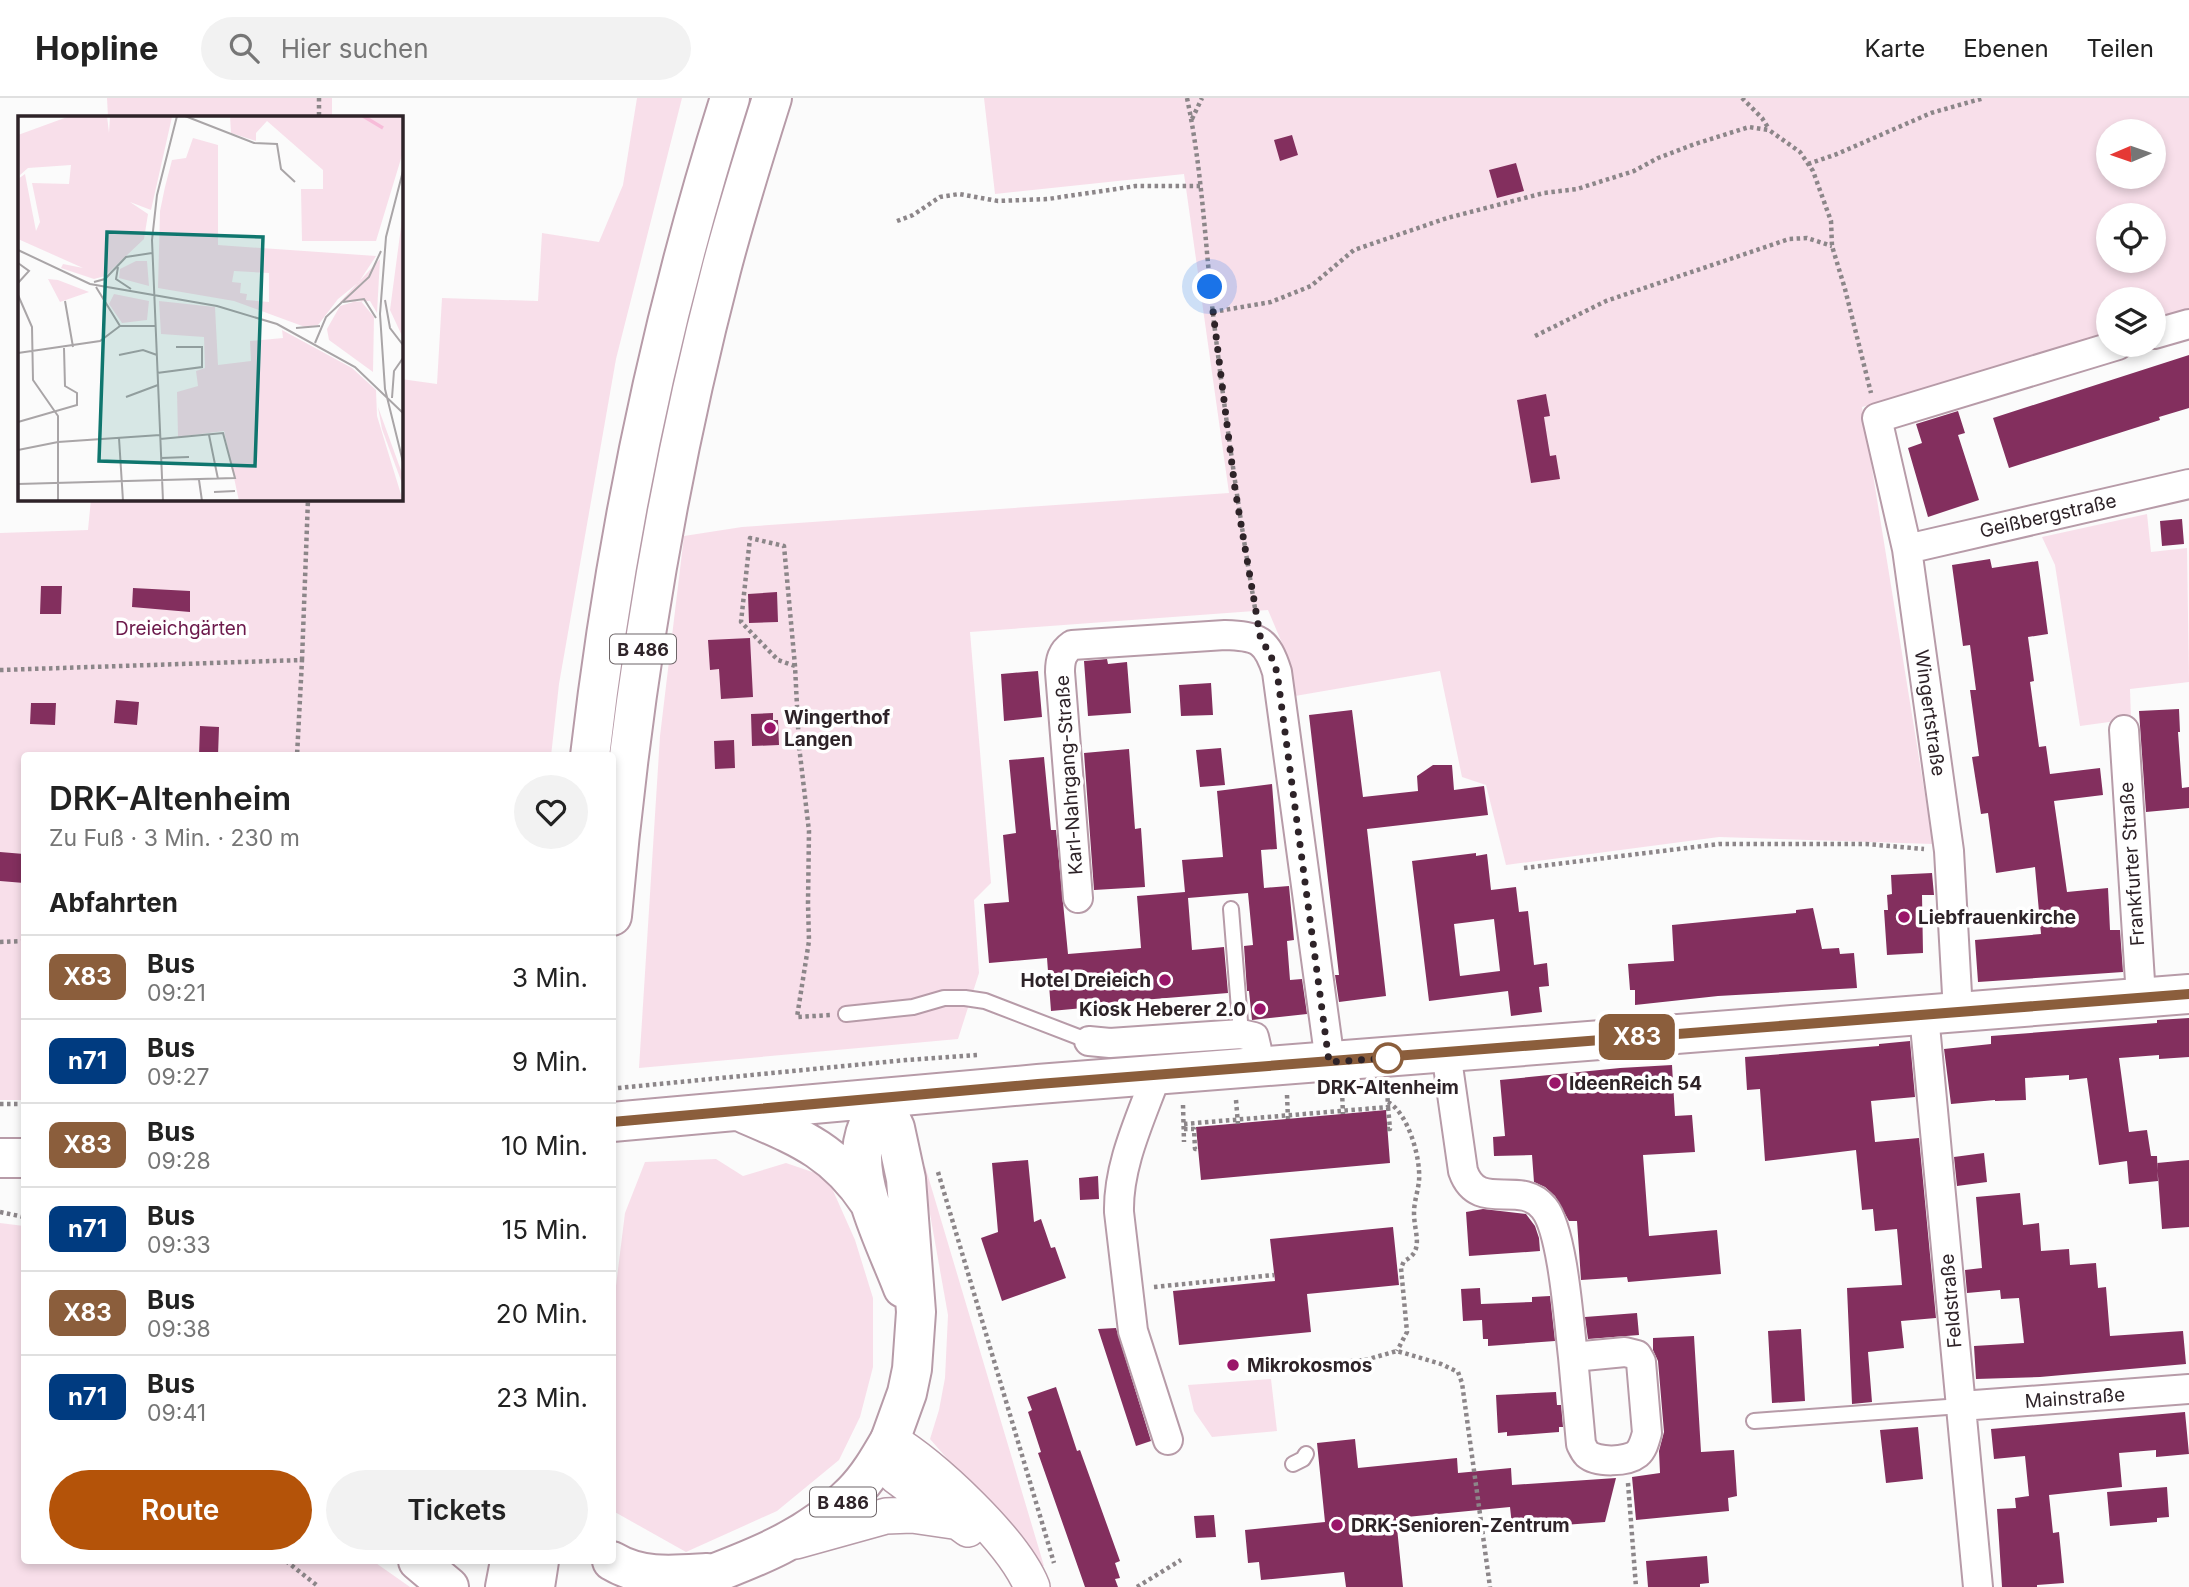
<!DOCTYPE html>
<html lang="de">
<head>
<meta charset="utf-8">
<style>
	body { margin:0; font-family:Inter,sans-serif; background:#f2f2f2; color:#222; height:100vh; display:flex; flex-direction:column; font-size:26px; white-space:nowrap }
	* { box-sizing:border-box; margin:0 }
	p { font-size:23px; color:#767676 }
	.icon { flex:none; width:38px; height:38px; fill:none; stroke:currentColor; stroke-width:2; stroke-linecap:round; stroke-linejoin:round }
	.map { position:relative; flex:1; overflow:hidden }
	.drawer { position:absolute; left:21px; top:654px; width:595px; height:812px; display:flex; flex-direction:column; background:#fff; border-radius:7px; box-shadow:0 4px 10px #0003 }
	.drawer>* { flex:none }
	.badge { padding:0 14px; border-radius:10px; font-size:24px; line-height:46px }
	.needle { width:46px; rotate:268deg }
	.fabs { position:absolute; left:2096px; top:21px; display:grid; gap:14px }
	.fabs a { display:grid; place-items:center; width:70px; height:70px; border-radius:50%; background:#fff; box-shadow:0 4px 10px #0003; font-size:35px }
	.you { position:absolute; width:35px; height:35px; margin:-18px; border:5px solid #fff; border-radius:50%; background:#1a73e8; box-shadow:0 0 0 10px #1a73e833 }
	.map>.badge { position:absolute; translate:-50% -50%; box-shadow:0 0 0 4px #fff }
	h2 { padding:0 28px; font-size:26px; line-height:63px }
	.round { display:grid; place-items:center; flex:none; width:74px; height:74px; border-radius:37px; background:#f2f2f2 }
	.overview { display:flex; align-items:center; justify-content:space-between; height:119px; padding:0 28px }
	h1 { font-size:33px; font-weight:600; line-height:52px }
	.action { display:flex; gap:14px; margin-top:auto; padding:14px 28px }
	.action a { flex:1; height:80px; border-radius:42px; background:#b45309; color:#fff; font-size:28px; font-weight:600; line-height:80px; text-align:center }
	.action a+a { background:#f2f2f2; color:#222 }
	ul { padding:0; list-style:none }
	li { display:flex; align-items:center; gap:21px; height:84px; padding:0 28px; border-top:2px solid #e0e0e0 }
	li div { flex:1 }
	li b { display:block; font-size:26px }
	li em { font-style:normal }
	li .badge { min-width:77px; font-weight:700; text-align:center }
	header { display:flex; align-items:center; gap:42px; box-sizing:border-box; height:98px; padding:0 35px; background:#fff; border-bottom:2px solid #e0e0e0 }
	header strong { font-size:33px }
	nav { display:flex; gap:38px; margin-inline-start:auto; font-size:24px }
	.search { width:490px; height:63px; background:#f2f2f2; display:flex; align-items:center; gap:18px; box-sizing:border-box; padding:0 24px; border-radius:38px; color:#767676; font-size:26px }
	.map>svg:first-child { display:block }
	.green { fill:#f8dfea; fill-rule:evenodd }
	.building { fill:#832f5e; fill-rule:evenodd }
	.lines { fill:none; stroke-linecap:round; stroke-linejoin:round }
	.service-casing { stroke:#b79ba8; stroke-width:18 }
	.minor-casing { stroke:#b79ba8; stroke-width:32 }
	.tertiary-casing { stroke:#b79ba8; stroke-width:38 }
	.secondary-casing { stroke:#b79ba8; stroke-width:42 }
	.primary-casing { stroke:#b79ba8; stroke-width:42 }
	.path { stroke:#8c8689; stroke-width:4.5; stroke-dasharray:3.5 3.5; stroke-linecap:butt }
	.service { stroke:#fff; stroke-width:14 }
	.minor { stroke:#fff; stroke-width:28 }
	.tertiary { stroke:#fff; stroke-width:35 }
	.secondary { stroke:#fff; stroke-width:38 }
	.primary { stroke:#fff; stroke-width:38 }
	.line-casing { stroke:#fff; stroke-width:16 }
	.line { stroke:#8b5e3c; stroke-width:10 }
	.walk { stroke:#2e2328; stroke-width:7; stroke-dasharray:0 12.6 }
	.poi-dot { fill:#9a1569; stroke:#fff; stroke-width:2.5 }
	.stop-dot { fill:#fff; stroke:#8b5e3c; stroke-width:3.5 }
	.labels { text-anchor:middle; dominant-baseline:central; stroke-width:7; stroke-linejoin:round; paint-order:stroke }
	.shield { fill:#fff; stroke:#6d6568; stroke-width:2 }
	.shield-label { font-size:18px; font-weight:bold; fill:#2e2328 }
	.street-label { font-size:19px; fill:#2e2328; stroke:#fff }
	.park-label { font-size:19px; fill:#6c194b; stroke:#fff }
	.poi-label { font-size:19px; font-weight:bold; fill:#2e2328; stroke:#fff; text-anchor:start }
	.stop-label { font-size:19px; font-weight:bold; fill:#2e2328; stroke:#fff }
	.inset-river { fill:none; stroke:#f7bcd9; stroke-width:3.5 }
	.inset-road { fill:none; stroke:#a9a5a7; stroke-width:2 }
	.view { fill:#0f766e; fill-opacity:0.15; stroke:#0f766e; stroke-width:3.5 }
	.inset-edge { fill:none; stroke:#2e2328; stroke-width:3.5 }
</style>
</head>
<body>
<header>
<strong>Hopline</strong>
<div class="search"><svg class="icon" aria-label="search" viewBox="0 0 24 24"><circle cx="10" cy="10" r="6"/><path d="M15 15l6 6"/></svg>Hier suchen</div>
<nav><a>Karte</a><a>Ebenen</a><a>Teilen</a></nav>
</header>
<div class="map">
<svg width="2189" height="1489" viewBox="0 0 2189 1489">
	<rect width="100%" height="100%" fill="#fbfbfb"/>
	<path class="green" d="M107,0H332V19H108Z
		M637,0H682L616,261L559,586L551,658H24V1002H0V435L88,432L91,401H401V281L437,286L442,200L538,203L542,135L599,144L623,87Z
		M984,0H2189V218L2154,228V201H2109V240L1862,309L1933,746L1719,739L1506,767L1486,687L1462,679L1440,573L1295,598L1282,545L1268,512L970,534L991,785L974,802L979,875L958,941L639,970L660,638L684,438L742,429L1229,395L1184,76L995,96ZM2109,33H2154V79H2109ZM2109,117H2154V163H2109Z
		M2147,416L2151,454L2187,450L2189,584L2130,591L2131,621L2080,628L2055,467L2042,439Z
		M716,1061L743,1078L786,1065L827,1079L855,1142L873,1200V1269L860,1319L839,1362L777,1413L686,1454L613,1413V1212L625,1115L645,1064Z
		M925,1068L1044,1468L1036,1470L964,1380L930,1341L939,1312L945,1280L948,1217L925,1088Z
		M0,1125L24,1128V1463H373L410,1489H0Z
		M1271,1281L1277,1333L1212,1339L1194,1313L1188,1287Z"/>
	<path class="building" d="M1292,37L1298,57L1280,63L1274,42Z
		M1516,65L1524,93L1497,100L1489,72Z
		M2189,257V310L2159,319L2160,322L2009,370L1993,320Z
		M1546,296L1550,318L1544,319L1550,358L1556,357L1560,381L1531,385L1517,302Z
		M1958,313L1965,335L1958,337L1979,402L1928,419L1908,350L1922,345L1916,326Z
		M2182,421L2184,446L2162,448L2160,423Z
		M1990,461L1992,470L2038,463L2048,536L2028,539L2034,583L2030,584L2039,649L2046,648L2050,676L2100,670L2103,697L2054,703L2067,794L2108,790L2110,832H2120L2123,874L1978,884L1975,842L2041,836L2035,769L1996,775L1988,715L1981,716L1972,659L1979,658L1970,592H1976L1970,547L1963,548L1952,467Z
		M41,488H62L61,516H40Z
		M133,490L190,493V514L132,509Z
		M777,494L778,524L749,525L748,496Z
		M750,540L753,599L721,601L719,571L710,572L708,542Z
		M1107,561L1108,566L1127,564L1131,615L1088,618L1084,563Z
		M1038,573L1042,619L1004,623L1001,576Z
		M1211,585L1213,617L1181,618L1179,587Z
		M116,602L139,604L137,627L114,625Z
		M31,605H56L55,627L30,626Z
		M2179,611L2180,634H2178L2182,690L2189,689V710L2146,714L2139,613Z
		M1352,612L1363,699L1418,693L1417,678L1433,667H1452L1454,692L1484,688L1488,717L1367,731L1386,898L1339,904L1335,877H1339L1309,617Z
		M773,615V622H778L779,647L752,648L751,616Z
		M200,628L219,629L218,658H199Z
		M734,642L735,670L715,671L714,643Z
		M1221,650L1225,687L1200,689L1196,652Z
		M1129,651L1135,731L1141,730L1145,789L1094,792L1084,655Z
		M1044,659L1051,732H1056L1068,856L1141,850L1137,798L1185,794L1182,762L1223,759L1217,693L1272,686L1277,751L1261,752L1264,790L1289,788L1294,842L1287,843L1290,882L1302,881L1307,916L1252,922L1249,893H1247L1244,848L1253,847L1248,795L1188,800L1192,852L1224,849L1228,895L1105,905V908L1051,913L1047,860L989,865L984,806L1009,804L1003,737L1016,735L1009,662Z
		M0,754L24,756V785L0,783Z
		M1476,755V758L1487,756L1491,792L1516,789L1519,814L1528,813L1534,867L1547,865L1549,888L1539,889L1542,914L1511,918L1508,893L1429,903L1412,763ZM1494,821L1500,873L1460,878L1454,826Z
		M1932,775L1934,797H1922L1923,855L1887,857L1884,812H1888L1887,797L1892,796L1891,777Z
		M1813,810L1822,851L1839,850L1840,856L1854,855L1857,890L1718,898L1635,907V892H1630L1628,866L1674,863L1672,827L1796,815V812Z
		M2189,920V959L2159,961V957L2119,960L2129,1034L2147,1032L2151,1058H2157L2158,1083L2129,1086L2127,1063L2099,1067L2087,980L2069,982V977L2025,980L2026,1002L1995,1003V1002L1951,1006L1944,951L1991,946V938L2157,925V922Z
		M1910,943L1915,999L1871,1003L1875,1044L1919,1040L1936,1220L1901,1223L1904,1250L1868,1254L1872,1304L1852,1306L1847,1190L1902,1187L1897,1131L1875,1133L1873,1111L1862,1112L1856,1052L1765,1063L1760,991L1747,992L1745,959L1879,948V946Z
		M1672,967L1675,1018L1692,1017L1695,1054L1643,1057L1649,1138L1717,1132L1721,1176L1628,1184L1627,1179L1581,1182L1577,1123H1569L1555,1098L1545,1089L1534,1084L1532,1057L1494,1058L1493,1039L1505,1038L1500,982L1620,970Z
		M1386,1012L1390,1065L1201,1082L1196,1029Z
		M1984,1055L1987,1084L1957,1088L1954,1059Z
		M1028,1062L1034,1124L1041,1121L1051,1150L1055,1149L1066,1180L1002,1203L981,1140L998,1134L992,1065Z
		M2189,1062V1129L2162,1131L2157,1065Z
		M1098,1078L1099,1101L1080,1102L1079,1080Z
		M2020,1095L2023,1127L2039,1125L2041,1153L2069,1151L2070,1167L2096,1165L2098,1190L2106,1189L2110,1238L2183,1233L2186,1266L2040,1279L1976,1281L1974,1248L2024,1245L2019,1200L2001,1201L2000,1192L1967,1195L1965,1172L1982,1170L1976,1099Z
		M1483,1111L1526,1116L1535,1128L1539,1140L1540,1153L1469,1158L1466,1114Z
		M1393,1129L1399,1187L1307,1196L1311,1234L1179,1247L1173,1193L1275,1183L1270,1141Z
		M1480,1190L1481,1206L1532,1204V1199L1550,1198L1555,1243L1488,1248V1241H1483L1482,1222L1463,1223L1461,1191Z
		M1637,1215L1639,1237L1588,1241L1585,1219Z
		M1116,1230L1151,1343L1136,1348L1098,1231Z
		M1801,1231L1805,1303L1772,1305L1768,1233Z
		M1694,1238L1701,1354L1734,1352L1737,1398L1728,1400L1729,1413L1636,1422L1632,1379L1660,1375L1659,1353L1664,1334L1658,1263L1653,1252V1240Z
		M1056,1289L1077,1353L1080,1352L1120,1463L1115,1465L1120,1480L1115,1481L1118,1489H1085L1038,1355L1041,1354L1028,1314L1032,1312L1027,1299Z
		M1556,1294L1557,1307H1561L1563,1329H1559V1334L1507,1338V1334L1498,1335L1496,1297Z
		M2185,1314L2189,1356L2156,1359V1352L2119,1355L2122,1389L2049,1397L2053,1435L2059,1434L2064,1485L2037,1487V1489H2002L1997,1411L2016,1410L2015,1400L2029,1398L2025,1358L1994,1361L1991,1331Z
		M1918,1329L1923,1381L1886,1385L1880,1332Z
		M1355,1341L1358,1370L1457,1360L1458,1375L1511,1370L1512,1387L1616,1380L1605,1424L1522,1430L1521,1427H1512L1510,1409L1396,1420L1403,1489H1346L1344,1474L1261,1482L1259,1464L1248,1465L1245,1432L1325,1424L1317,1345Z
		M2167,1389L2169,1419L2157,1420V1424L2110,1428L2107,1394Z
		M1214,1417L1216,1439L1196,1440L1194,1418Z
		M1707,1458L1709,1485L1700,1486V1489H1648L1646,1463Z"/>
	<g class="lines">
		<defs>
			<path id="service" d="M1231,811L1241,936
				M846,916L913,909L944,900H965L985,903L1089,943
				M1754,1323L1961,1308
				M1293,1366L1303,1361L1306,1356"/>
			<path id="minor" d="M2154,236L2189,226
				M1907,451L2189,386
				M2124,632L2141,899
				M1078,800L1060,574C1060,562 1062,554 1072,547L1225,537C1258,538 1267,542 1277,574L1330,964
				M1958,914L1949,753L1907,451L1877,320L2118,247
				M1924,917L1978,1489
				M1089,943L1110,945L1241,936L1254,939L1261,969
				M1446,954L1463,1073C1478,1116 1520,1080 1544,1110C1563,1133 1569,1226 1573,1259
				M1156,978C1140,1022 1118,1067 1119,1114L1133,1233L1168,1342
				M1625,1254L1637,1257L1641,1264L1647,1335C1645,1342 1643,1351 1637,1356C1627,1364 1597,1365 1587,1356C1584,1353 1583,1350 1581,1346L1573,1259Z
				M1961,1308L2189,1291"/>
			<path id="tertiary" d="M890,1342C933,1368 1013,1442 1032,1489
				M890,1342V1365L896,1378L968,1431
				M796,1443L886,1418L912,1417L953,1423"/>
			<path id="secondary" d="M881,1000L895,1030L906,1081L916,1214L912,1271L907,1295L890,1342
				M881,1000C874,1014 866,1028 863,1045C856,1090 887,1148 903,1190
				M741,1014C796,1038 834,1051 869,1104
				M612,1024L1038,986L2189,896
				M0,1060H24"/>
			<path id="primary" d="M590,658C616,435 662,214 730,0
				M612,818C631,601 666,383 721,172C736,114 754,57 772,0
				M418,1463L449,1489
				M612,1463C642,1481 674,1477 707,1475
				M505,1489L510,1463
				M535,1489L539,1463
				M678,1489C741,1465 804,1445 853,1395C868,1380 879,1361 890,1342"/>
		</defs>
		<use href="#service" class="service-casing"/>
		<use href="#minor" class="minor-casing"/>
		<use href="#tertiary" class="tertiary-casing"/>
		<use href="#secondary" class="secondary-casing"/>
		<use href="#primary" class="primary-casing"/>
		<path class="path" d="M319,0V19
			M1187,0C1202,71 1205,144 1213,216C1225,317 1239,416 1256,516
			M1742,0L1762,20L1769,31
			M1192,21L1202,0
			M1808,66L1837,56L1931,15L1984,0
			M897,123L913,117L940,99L959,96L998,103L1048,101L1136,88H1200
			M1213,214L1271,204L1311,188L1354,152L1447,120L1544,95L1577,91L1634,73L1658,60L1695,46L1749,29L1769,32L1800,54L1813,73L1831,123L1832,148L1845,191L1871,295
			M1535,238L1606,203L1789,141L1807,140L1832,148
			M302,562L308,401
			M795,568L778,562L741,524L750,440L784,448L795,568L799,648L809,733L808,805L809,843L797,919L831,917
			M0,572L302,562L297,658
			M1524,770L1719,746H1866L1924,751
			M0,844L24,843
			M618,990L906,962L978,957
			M1342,993L1343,1016
			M1287,997L1288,1021
			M1236,1002L1238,1026
			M1388,1004C1408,1015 1421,1060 1419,1083C1418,1093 1414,1104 1414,1115C1414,1135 1425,1153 1404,1163L1401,1170L1407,1234L1397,1253
			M0,1006H24
			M1183,1007L1184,1044
			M1184,1026L1388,1009L1387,989
			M1184,1031H1194L1195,1051H1198
			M1387,1031H1390L1388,1009
			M938,1074L1054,1465
			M0,1114L24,1119
			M1154,1189L1274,1177
			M1337,1264L1365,1262L1397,1253L1441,1266L1458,1274L1462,1285L1490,1489
			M1628,1385L1636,1489
			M286,1463L319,1489
			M1137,1489L1181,1462"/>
		<use href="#service" class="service"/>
		<use href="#minor" class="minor"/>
		<use href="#tertiary" class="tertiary"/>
		<use href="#secondary" class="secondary"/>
		<use href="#primary" class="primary"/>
	</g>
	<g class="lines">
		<defs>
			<path id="line" d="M612,1024L1038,986L2189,896"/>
		</defs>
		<use href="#line" class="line-casing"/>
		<use href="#line" class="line"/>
		<path class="walk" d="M1210,189L1235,391L1261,543L1269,553L1277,574L1329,964L1388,960"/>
	</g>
	<g class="poi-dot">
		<circle cx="770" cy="630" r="7"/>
		<circle cx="1904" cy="819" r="7"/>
		<circle cx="1165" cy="882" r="7"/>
		<circle cx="1260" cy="911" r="7"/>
		<circle cx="1555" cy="985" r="7"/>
		<circle cx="1233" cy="1267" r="7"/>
		<circle cx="1337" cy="1427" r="7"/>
	</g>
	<circle class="stop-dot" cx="1388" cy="960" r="14"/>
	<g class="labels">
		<g class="shield">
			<rect x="610" y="536.5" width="66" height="29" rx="5"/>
			<rect x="810" y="1389.5" width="66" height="29" rx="5"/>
		</g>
		<g class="shield-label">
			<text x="643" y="551">B 486</text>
			<text x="843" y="1404">B 486</text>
		</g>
		<g class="street-label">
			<text transform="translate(2048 418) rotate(-13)">Geißbergstraße</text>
			<text transform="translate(1930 615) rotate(82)">Wingertstraße</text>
			<text transform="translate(1069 677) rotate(-94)">Karl-Nahrgang-Straße</text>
			<text transform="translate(2132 766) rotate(-94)">Frankfurter Straße</text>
			<text transform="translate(1951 1203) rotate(-95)">Feldstraße</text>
			<text transform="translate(2075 1300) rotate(-4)">Mainstraße</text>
		</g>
		<g class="park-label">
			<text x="181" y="530">Dreieichgärten</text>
		</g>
		<g class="poi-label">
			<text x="784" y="619">Wingerthof<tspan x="784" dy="22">Langen</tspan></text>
			<text x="1918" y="819">Liebfrauenkirche</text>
			<text x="1151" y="882" text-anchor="end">Hotel Dreieich</text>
			<text x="1246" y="911" text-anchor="end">Kiosk Heberer 2.0</text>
			<text x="1569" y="985">IdeenReich 54</text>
			<text x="1247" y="1267">Mikrokosmos</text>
			<text x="1351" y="1427">DRK-Senioren-Zentrum</text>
		</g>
		<g class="stop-label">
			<text x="1388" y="989">DRK-Altenheim</text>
		</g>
	</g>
	<g transform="translate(18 18)">
		<rect width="385" height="385" fill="#fbfbfb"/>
		<path d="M52,0H89L91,17L92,0L154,1L133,94L112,86L130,98L126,123L87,160L76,163L43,152L45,148L65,152L0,123V63L7,58L18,115L22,106L14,67L51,68L53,49L10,52L2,59L0,19ZM212,0H385V36L358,125H284L283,73H305V54L249,5L238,17V25L213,17ZM175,22L200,29V129L358,140L341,166L320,183L300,209L287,211L216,185L140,172L142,95L147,71L154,44L168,42ZM216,155L251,157V186L228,184L229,178L222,177L223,167L214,166ZM385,96V222L372,194ZM362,143L359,197L352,185L322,186ZM118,145H129L131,170L101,162L102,153ZM30,163L40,164L71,176L42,186ZM96,178L131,185L129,204L104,207L91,188ZM342,184L356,201L355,256L311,224L309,213L322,190ZM141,185L197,191L200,249L233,245L232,225L265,222L264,214L334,252L358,274L359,300L385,385H221L206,315L160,321L159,276L180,270L178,255L187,252L186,221L143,218ZM360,291L385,360V370L364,313Z" fill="#f8dfea" fill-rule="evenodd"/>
		<path class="inset-river" d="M345,0L365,12"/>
		<path class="inset-road" d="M167,0L236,27L259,28L263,53L277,66M385,55L368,121L362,198L367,273L385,346M0,134L72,168L199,190L259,208L337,251L385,297M0,147L11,155L0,167M100,151L98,163L113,173M76,166L87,163L108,141L134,137M78,171L102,210H137M0,179L14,211L15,264L40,300V385M367,184L372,212L385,229M47,185L55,231M325,186L346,183L358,202M278,212L302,210M297,227L308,201L351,161L363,135M0,237L82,225L102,210M101,239L125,234L139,239M139,257L184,251V231H158M108,281L140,269M374,282L376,255L385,242M0,306L59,289V277L47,270L46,232M191,319L200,363M101,322L105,385M0,334L40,326L142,319M143,342L171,341M181,364L184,385M0,368L217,362L205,317L142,323M196,376L217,375M145,385L134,124L139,79L159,0"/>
		<path class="view" d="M89,116L245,121L237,350L81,345Z"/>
		<rect width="385" height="385" class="inset-edge"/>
	</g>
</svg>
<div class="fabs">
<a><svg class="needle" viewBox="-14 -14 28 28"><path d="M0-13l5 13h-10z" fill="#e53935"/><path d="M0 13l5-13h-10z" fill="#767676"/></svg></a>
<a><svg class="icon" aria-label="locate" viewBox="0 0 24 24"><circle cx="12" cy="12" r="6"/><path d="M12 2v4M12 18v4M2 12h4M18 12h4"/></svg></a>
<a><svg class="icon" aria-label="layers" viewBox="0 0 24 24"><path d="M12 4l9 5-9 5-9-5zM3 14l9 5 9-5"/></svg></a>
</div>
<div class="you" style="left:1210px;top:189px"></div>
<b class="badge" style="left:1637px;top:939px;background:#8b5e3c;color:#fff">X83</b>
<section class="drawer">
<div class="overview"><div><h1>DRK-Altenheim</h1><p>Zu Fuß · 3 Min. · 230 m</p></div><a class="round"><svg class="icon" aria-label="heart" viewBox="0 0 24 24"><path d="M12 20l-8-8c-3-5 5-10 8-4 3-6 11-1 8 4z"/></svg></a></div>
<h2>Abfahrten</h2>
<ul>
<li><span class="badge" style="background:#8b5e3c;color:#fff">X83</span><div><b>Bus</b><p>09:21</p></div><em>3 Min.</em></li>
<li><span class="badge" style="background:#003b80;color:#fff">n71</span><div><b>Bus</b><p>09:27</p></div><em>9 Min.</em></li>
<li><span class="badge" style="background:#8b5e3c;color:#fff">X83</span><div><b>Bus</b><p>09:28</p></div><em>10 Min.</em></li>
<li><span class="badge" style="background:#003b80;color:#fff">n71</span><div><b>Bus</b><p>09:33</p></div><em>15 Min.</em></li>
<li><span class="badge" style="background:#8b5e3c;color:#fff">X83</span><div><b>Bus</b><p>09:38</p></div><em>20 Min.</em></li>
<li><span class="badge" style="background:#003b80;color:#fff">n71</span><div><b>Bus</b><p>09:41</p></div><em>23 Min.</em></li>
</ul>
<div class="action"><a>Route</a><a>Tickets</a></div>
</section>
</div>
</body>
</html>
